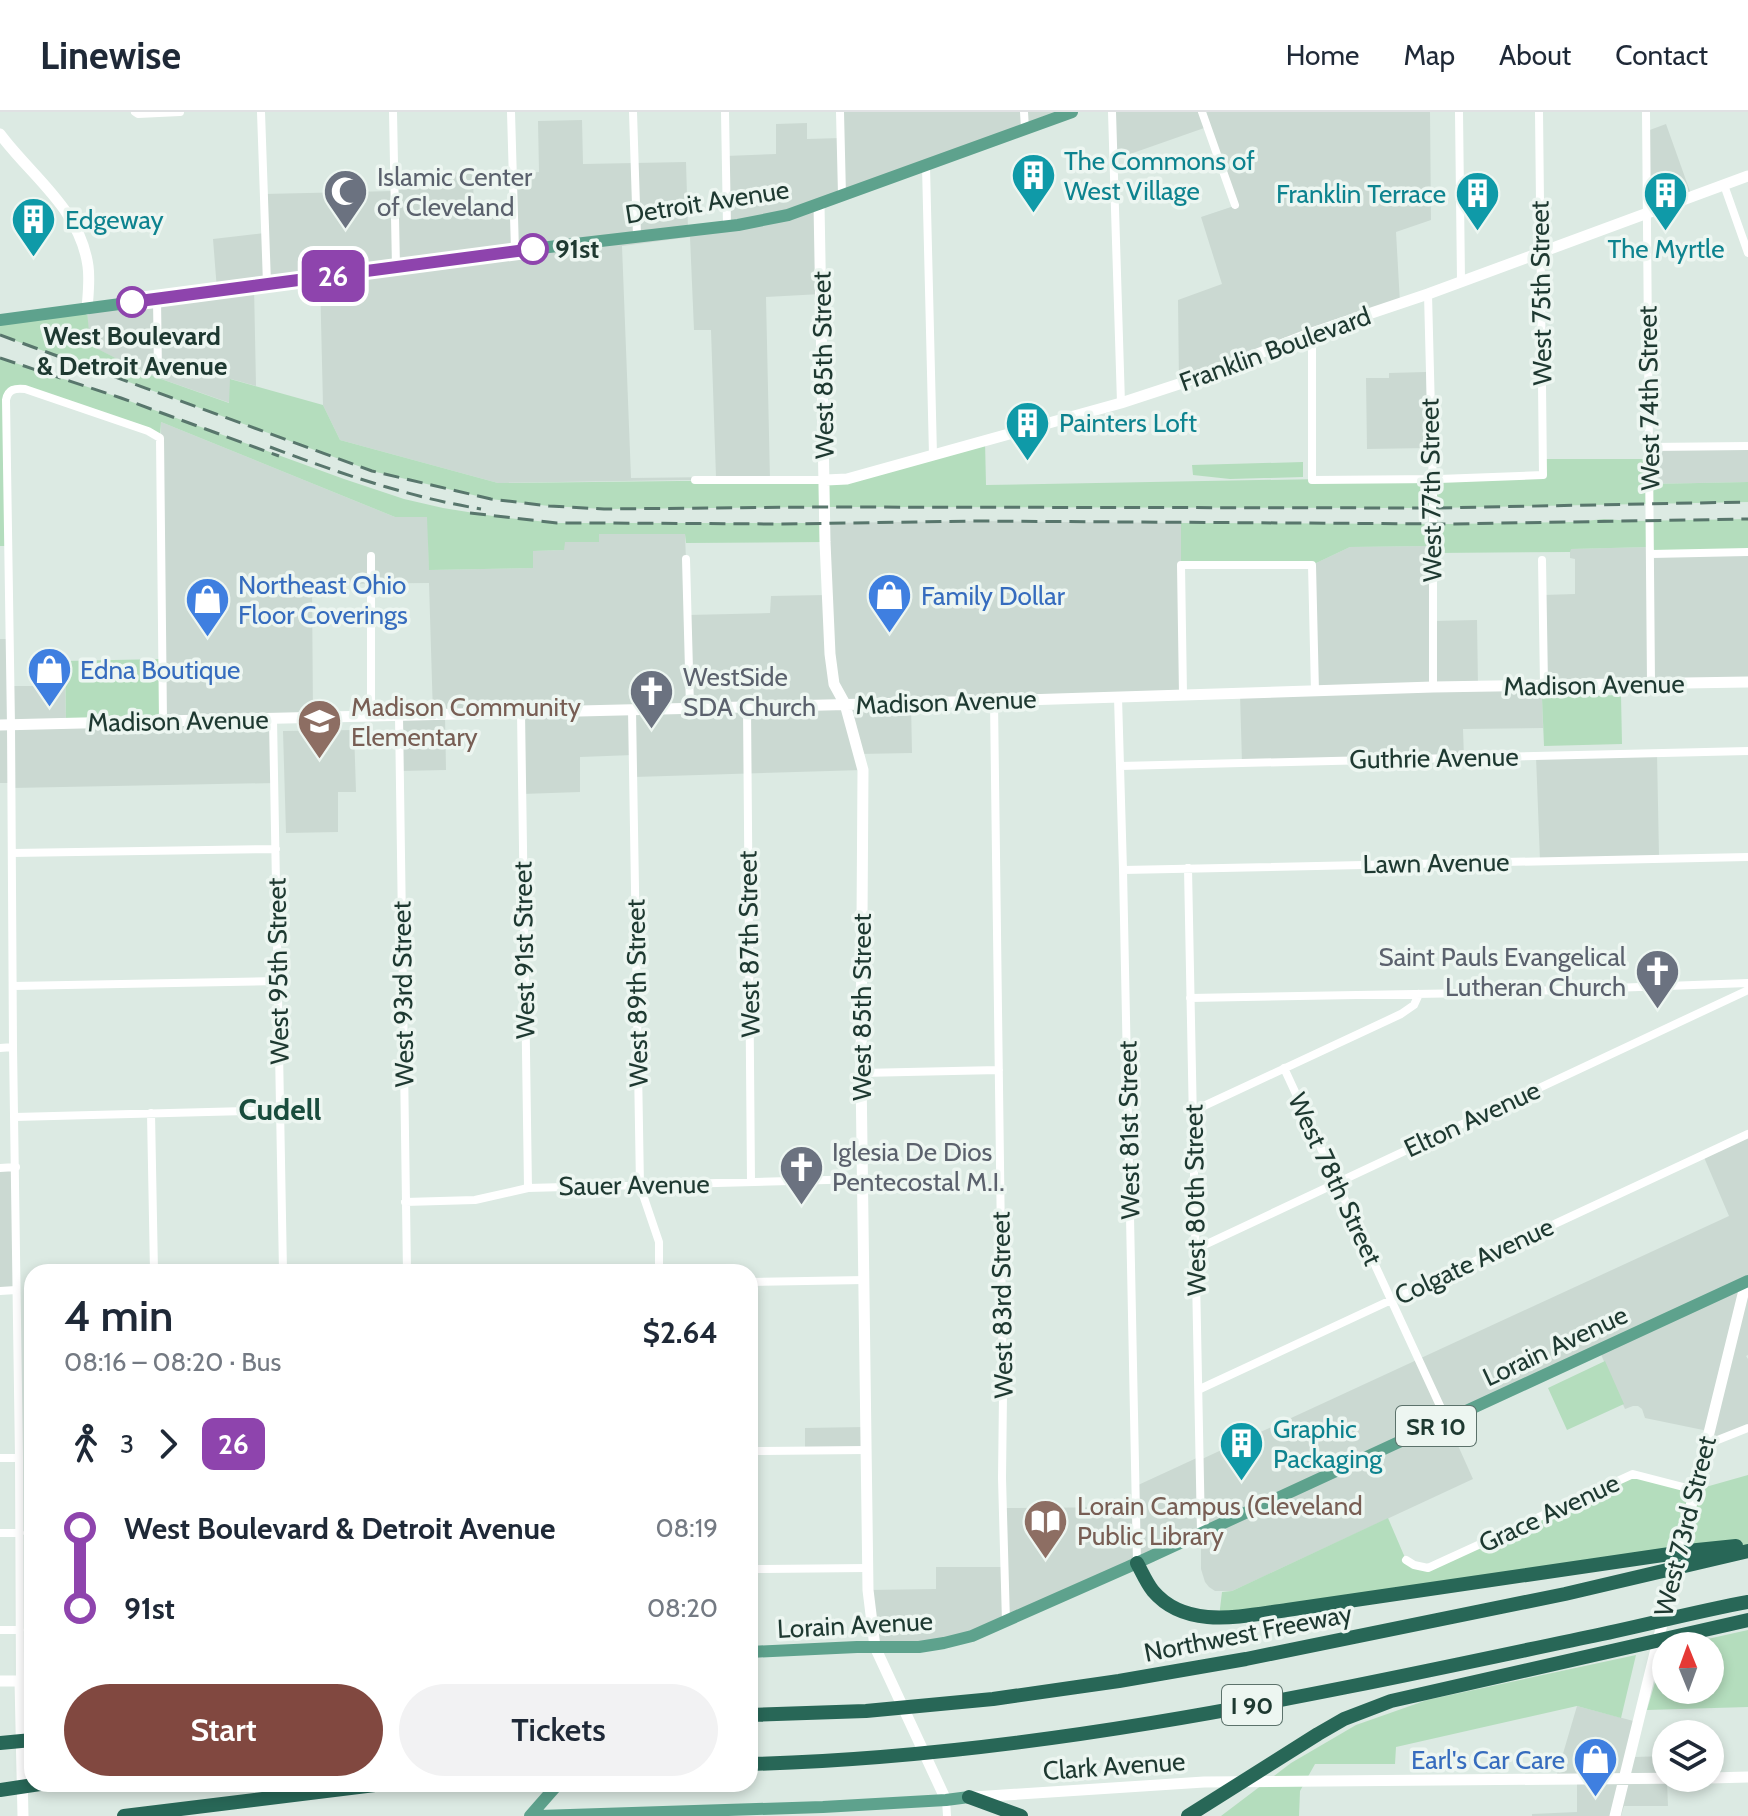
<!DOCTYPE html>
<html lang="en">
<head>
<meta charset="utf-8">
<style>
	body { margin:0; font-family:Cabin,sans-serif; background:#f2f2f3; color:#1f2937; height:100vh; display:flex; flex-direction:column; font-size:30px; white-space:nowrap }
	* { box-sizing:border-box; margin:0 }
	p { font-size:26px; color:#747a83 }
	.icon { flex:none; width:44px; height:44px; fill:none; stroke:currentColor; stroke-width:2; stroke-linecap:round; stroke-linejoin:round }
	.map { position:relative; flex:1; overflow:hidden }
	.panel { position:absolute; left:24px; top:1152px; width:734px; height:528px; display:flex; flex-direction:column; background:#fff; border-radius:24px; box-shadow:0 4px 12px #0003 }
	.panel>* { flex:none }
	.badge { padding:0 16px; border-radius:12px; font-size:28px; line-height:52px }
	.needle { width:52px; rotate:359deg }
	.fabs { position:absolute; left:1652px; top:1520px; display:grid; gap:16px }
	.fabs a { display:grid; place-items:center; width:72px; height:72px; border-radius:50%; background:#fff; box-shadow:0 4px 12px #0003; font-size:40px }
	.map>.badge { position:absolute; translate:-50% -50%; box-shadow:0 0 0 4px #fff }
	.legs { display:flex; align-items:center; gap:12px; height:88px; padding:0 40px; font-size:26px }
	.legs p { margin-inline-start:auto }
	.overview { display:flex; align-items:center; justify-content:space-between; height:136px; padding:0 40px }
	h1 { font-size:44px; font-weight:600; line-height:60px }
	.button { display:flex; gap:16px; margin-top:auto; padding:16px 40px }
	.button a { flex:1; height:92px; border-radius:48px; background:#814840; color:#fff; font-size:32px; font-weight:600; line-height:92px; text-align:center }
	.button a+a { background:#f2f2f3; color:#1f2937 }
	ul { padding:0 40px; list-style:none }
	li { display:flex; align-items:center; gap:28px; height:80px; font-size:30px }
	li i { display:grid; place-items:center; width:12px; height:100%; margin:0 10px; background:currentColor }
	li i::after { content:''; width:20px; height:20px; margin:-10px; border:6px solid; border-radius:50%; background:#fff }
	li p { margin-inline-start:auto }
	li:first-child i { background:linear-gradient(#0000 50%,currentColor 0) }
	li:last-child i { background:linear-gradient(currentColor 50%,#0000 0) }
	header { display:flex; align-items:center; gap:48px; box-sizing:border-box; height:112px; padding:0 40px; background:#fff; border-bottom:2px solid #e0e1e3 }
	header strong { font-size:38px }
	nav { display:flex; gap:44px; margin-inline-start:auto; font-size:28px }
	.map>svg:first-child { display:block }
	.built { fill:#cbd9d2; fill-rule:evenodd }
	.green { fill:#b4ddbd }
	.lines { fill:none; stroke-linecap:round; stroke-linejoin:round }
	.street { stroke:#fff; stroke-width:8 }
	.secondary { stroke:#fff; stroke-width:11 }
	.primary { stroke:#5ea28d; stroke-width:12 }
	.highway { stroke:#286757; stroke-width:14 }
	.rail { stroke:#58766c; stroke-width:3; stroke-dasharray:16 8; stroke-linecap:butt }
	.line-1-casing { stroke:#fff; stroke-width:18 }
	.line-1 { stroke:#8e44ad; stroke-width:12 }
	.stop-1-dot { fill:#fff; stroke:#8e44ad; stroke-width:4 }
	.labels { text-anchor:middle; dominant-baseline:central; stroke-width:7; stroke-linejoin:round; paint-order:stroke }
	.shield { fill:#edf6f1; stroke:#5c726b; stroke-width:2 }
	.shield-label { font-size:24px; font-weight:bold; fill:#1e3931 }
	.culture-label { font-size:26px; fill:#0d838f; stroke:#edf6f1; text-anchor:start }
	.worship-label { font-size:26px; fill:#5b616d; stroke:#edf6f1; text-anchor:start }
	.street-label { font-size:26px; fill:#1e3931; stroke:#edf6f1 }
	.stop-label { font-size:26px; font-weight:bold; fill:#1e3931; stroke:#edf6f1; text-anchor:start }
	.shop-label { font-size:26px; fill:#366cbe; stroke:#edf6f1; text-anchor:start }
	.education-label { font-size:26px; fill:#785e54; stroke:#edf6f1; text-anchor:start }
	.quarter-label { font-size:30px; font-weight:bold; fill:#194c3d; stroke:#edf6f1 }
</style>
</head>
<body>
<header>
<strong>Linewise</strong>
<nav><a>Home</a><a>Map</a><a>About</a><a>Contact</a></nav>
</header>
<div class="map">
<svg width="1748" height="1704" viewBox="0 0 1748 1704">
	<rect width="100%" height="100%" fill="#dceae3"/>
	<path class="built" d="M841,0H1072L820,92L821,182L766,185L770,369L689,368L498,371L340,328L323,293L320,166L254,174L256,274L231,267L230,291L147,262L89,233L87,197L217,178L213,127L265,121L264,82L394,79V63L473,60L474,106L514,104L513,62L539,60L538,9L582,8L583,52L686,50L688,118L727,114L726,44L776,42V12L807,11V27L841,26ZM690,125L694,218H711L716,365L631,366L622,134Z
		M1112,0H1430L1431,108L1396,120L1400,191L1179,272L1178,188L1222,172L1201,105L1234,94L1207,15L1113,48Z
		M1666,12L1692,85L1647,102V19Z
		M1426,260L1428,336L1367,337L1366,266H1389V261Z
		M161,310L395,405H428L429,458L533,456V439L564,438V430H598L599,422H685L688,503L770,501L771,484L827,483L825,411L977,409L1181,411L1183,583L911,592L912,641L859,642L863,658L634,665L633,643L580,645V680L522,682L521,601L445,603L446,658L400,659L399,604L433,603L429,471L312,472L313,606L273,607L275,671L11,676V671H0V527H10L11,574H65L66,611L163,609Z
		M1748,334V370L1649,372V335Z
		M1433,434V509L1477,508L1478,575L1542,573L1543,616L1463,617L1464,646L1242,651L1240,582L1315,580L1312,453L1350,435Z
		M1651,435L1748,440V570L1544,573L1543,483L1575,482V447L1570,446V437Z
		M354,618L356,680H338V720L286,721L283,619Z
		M1657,641L1659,744L1540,749L1536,644Z
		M1748,1022V1243L1746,1244L1748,1247V1316L1705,1333L1708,1319L1645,1306L1642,1297L1638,1294H1633L1625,1297L1599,1238L1447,1309L1473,1367L1232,1479H1215L1209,1475L1205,1470L1201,1457V1421L972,1524L875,1535L868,1478L936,1477V1455H1004L1003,1396L1136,1395V1374L1201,1344L1202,1347L1729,1104L1703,1043Z
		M16,1055V1178L0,1179V1056Z
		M866,1315V1338L805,1339V1316Z
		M1577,1594L1641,1611L1634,1645L1666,1644L1668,1694H1624L1621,1704H1532V1702L1577,1700V1662H1557Z"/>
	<path class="green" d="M87,197L90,233L147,262L229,291L230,267L323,293L340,328L498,371L847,367L985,329L986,373L1542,363L1543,347H1649L1650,372L1748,370V390L1434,396L818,395L604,397L549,394L490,387L372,359L0,223V208Z
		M0,246L121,286L344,367L404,387L443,396L499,405L557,411H825V430L686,431L685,422H599V430H565L564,438L533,439V456L429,458L427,405H395L161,310L160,326L25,277L8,281V434H0Z
		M1303,350V365L1230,367L1193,363L1192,353Z
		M1604,407L1633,409L1748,407V440L1651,442L1650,435L1571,437L1570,440L1433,441L1432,434L1350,435L1312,453H1181V411L1448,412L1575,410Z
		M163,547V609L66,612L65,549Z
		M1621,583L1622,632L1544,634L1542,585Z
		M1605,1249L1624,1292L1567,1318L1548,1276Z
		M1633,1362L1695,1378L1748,1363V1433L1219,1505L1222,1480L1232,1479L1388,1406L1406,1448L1428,1456Z
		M1748,1518V1595L1647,1598L1665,1536L1666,1578H1710V1534H1676Z
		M1636,1543L1621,1606L1577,1594L1396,1635L1395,1652H1315L1300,1679L1299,1704H1221L1291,1651L1356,1613L1427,1588Z"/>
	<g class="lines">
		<path class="street" d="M135,0L138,2L180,0
			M261,0L267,172
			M393,0L396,156
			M511,0L515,139
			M633,0L637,124
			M725,0L727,114
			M840,0L842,83
			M1024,0L1025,17
			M1112,0L1121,291
			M1202,0L1235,93
			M1459,0L1461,169
			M1646,0L1651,571
			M926,54L933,343
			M1724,73L1748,141
			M1428,182L1433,378V575
			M157,187L158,261
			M1312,221V368L1439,367L1543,363L1539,0
			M1649,335L1748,334
			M695,368H826
			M1651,442L1748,440
			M371,444V605
			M686,447L690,595
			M1542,448L1544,573
			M1183,583L1181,453H1312L1315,580
			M1118,585L1123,758L1137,1451
			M994,589L1003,1283L1002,1366L1006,1510
			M747,595L751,1070
			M632,598L640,1074L659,1130V1160
			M521,600L528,1076
			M399,604L407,1160
			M273,607L283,1160
			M1120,654L1748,639
			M12,741L276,737
			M1188,756L1201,1420
			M1123,758L1748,745
			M13,874L278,869
			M1190,886L1473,881L1748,871
			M0,936L13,935
			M1284,956L1447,1309
			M861,961L999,958
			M1193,999L1401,902L1414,893L1419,882
			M151,1001L154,1160
			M15,1005L280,998
			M0,1056L16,1055
			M405,1090L475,1088L528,1076L864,1067
			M1196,1137L1748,878
			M750,1170L865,1168
			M0,1179L16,1178
			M1200,1277L1748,1022
			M1705,1333L1748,1316
			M750,1339L866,1338
			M0,1346H19
			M0,1421H20
			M1406,1448L1414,1453L1428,1456L1633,1362L1695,1378
			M750,1457L868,1456
			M0,1518H20
			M20,1569L19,1346L13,935L11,613L6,288C8,277 15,276 25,277L148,319L160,326L163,609
			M946,1688L947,1704"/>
		<path class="secondary" d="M0,22C32,65 80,97 88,154C90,168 88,183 87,197
			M819,92L825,430L830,542L834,572L845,592L863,658L861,961L868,1478L875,1535L946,1688
			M826,368L847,367L1121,291L1179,272L1312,221L1428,182L1748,64
			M0,613L994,589L1433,575L1748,570
			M0,1569H32
			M20,1569L23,1704
			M1710,1666L1748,1665
			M974,1685L1204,1670L1692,1666
			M1615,1704L1746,1170"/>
		<path class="primary" d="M0,208L515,139L738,113L788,103L1072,0
			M750,1540L857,1535H919L944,1531L972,1524L1128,1455L1748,1169
			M530,1704L558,1672
			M539,1704L823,1695L946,1688L969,1685"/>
		<path class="highway" d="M1137,1451C1142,1460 1146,1470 1153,1479C1186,1518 1242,1504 1287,1498L1697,1438L1736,1434
			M750,1603L866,1599L993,1587L1119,1569L1246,1547L1565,1482L1748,1439
			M0,1631L32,1628
			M750,1652C1032,1645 1313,1583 1588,1525C1642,1514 1694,1500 1748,1490
			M0,1678L40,1672
			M969,1685L1021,1704
			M124,1704L383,1672
			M1188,1704L1318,1622L1344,1607L1391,1589L1748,1508"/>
		<path class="rail" d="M0,223L372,359L491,387L549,394L604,397L818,395L1434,396L1748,390
			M0,246L121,286L279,344
			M270,335C339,361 408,385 481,397
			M470,401L557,411H599L782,412L977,409L1448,412L1748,407"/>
	</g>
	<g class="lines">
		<defs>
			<path id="line-1" d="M132,190L533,137"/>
		</defs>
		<use href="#line-1" class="line-1-casing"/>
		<use href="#line-1" class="line-1"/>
	</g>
	<defs>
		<symbol id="building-pin" viewBox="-11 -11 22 30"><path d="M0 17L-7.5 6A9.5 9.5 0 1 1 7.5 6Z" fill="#0f9aa8" stroke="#edf6f1"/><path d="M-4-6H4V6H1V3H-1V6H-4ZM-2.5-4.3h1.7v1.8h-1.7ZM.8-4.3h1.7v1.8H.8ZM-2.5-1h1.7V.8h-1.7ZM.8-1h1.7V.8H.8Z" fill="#fff"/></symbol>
		<symbol id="mosque-pin" viewBox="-11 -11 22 30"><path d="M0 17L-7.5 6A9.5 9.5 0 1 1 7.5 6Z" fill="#6b7280" stroke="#edf6f1"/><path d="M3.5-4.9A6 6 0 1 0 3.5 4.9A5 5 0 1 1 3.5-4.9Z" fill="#fff"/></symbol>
		<symbol id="shop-pin" viewBox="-11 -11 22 30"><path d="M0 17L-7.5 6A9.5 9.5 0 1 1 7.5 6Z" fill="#3f7fe0" stroke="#edf6f1"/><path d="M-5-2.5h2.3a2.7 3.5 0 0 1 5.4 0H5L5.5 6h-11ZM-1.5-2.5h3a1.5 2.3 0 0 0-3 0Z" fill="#fff"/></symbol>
		<symbol id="church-pin" viewBox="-11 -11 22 30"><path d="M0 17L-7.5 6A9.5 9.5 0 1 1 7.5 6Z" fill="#6b7280" stroke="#edf6f1"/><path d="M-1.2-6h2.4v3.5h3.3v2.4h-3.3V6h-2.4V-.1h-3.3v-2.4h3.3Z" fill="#fff"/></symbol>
		<symbol id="school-pin" viewBox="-11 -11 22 30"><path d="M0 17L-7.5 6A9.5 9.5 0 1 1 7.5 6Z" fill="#8d6e63" stroke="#edf6f1"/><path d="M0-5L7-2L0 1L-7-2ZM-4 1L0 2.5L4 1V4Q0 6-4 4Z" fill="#fff"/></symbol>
		<symbol id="library-pin" viewBox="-11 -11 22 30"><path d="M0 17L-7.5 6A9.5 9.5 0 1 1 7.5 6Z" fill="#8d6e63" stroke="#edf6f1"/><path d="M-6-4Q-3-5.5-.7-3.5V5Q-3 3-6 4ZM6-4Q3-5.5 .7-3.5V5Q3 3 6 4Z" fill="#fff"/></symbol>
	</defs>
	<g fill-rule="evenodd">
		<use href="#building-pin" x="1008" y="38" width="51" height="69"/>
		<use href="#mosque-pin" x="320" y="54" width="51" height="69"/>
		<use href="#building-pin" x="1452" y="56" width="51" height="69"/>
		<use href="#building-pin" x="1640" y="56" width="51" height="69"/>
		<use href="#building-pin" x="8" y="82" width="51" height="69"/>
		<use href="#building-pin" x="1002" y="286" width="51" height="69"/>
		<use href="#shop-pin" x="864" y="458" width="51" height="69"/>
		<use href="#shop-pin" x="182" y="462" width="51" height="69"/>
		<use href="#shop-pin" x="24" y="532" width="51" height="69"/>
		<use href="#church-pin" x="626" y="554" width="51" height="69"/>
		<use href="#school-pin" x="294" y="584" width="51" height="69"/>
		<use href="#church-pin" x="1632" y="834" width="51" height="69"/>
		<use href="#church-pin" x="776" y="1030" width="51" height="69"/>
		<use href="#building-pin" x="1216" y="1306" width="51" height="69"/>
		<use href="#library-pin" x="1020" y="1384" width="51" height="69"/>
		<use href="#shop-pin" x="1570" y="1622" width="51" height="69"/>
	</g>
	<g class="stop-1-dot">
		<circle cx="533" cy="137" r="14"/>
		<circle cx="132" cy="190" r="14"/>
	</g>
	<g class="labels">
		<g class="shield">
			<rect x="1396" y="1294" width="80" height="40" rx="6"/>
			<rect x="1222" y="1573" width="60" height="40" rx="6"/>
		</g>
		<g class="shield-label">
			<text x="1436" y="1314">SR 10</text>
			<text x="1252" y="1593">I 90</text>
		</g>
		<g class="culture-label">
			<text x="1064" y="49">The Commons of<tspan x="1064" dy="30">West Village</tspan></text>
			<text x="1446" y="82" text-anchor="end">Franklin Terrace</text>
			<text x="65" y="108">Edgeway</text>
			<text x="1666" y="137" text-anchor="middle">The Myrtle</text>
			<text x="1059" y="311">Painters Loft</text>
			<text x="1273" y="1317">Graphic<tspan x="1273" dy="30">Packaging</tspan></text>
		</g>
		<g class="worship-label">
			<text x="377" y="65">Islamic Center<tspan x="377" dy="30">of Cleveland</tspan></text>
			<text x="683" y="565">WestSide<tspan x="683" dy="30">SDA Church</tspan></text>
			<text x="1626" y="845" text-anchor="end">Saint Pauls Evangelical<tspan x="1626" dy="30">Lutheran Church</tspan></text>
			<text x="832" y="1040">Iglesia De Dios<tspan x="832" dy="30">Pentecostal M.I.</tspan></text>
		</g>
		<g class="street-label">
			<text transform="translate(707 90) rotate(-9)">Detroit Avenue</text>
			<text transform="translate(1541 181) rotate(-91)">West 75th Street</text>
			<text transform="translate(1275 237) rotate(-20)">Franklin Boulevard</text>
			<text transform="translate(823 253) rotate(-91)">West 85th Street</text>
			<text transform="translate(1649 286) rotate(-91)">West 74th Street</text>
			<text transform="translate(1431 378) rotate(-91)">West 77th Street</text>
			<text transform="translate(1594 573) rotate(-1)">Madison Avenue</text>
			<text transform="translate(946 590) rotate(-2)">Madison Avenue</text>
			<text transform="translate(178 609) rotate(-1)">Madison Avenue</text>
			<text transform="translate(1434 646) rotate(-1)">Guthrie Avenue</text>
			<text transform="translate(1436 751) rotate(-1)">Lawn Avenue</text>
			<text transform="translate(749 832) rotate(-91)">West 87th Street</text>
			<text transform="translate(524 838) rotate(-91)">West 91st Street</text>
			<text transform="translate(278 859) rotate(-91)">West 95th Street</text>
			<text transform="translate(637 881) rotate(-91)">West 89th Street</text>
			<text transform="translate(403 882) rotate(-91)">West 93rd Street</text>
			<text transform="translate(862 895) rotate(-90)">West 85th Street</text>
			<text transform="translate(1472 1007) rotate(-25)">Elton Avenue</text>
			<text transform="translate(1129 1018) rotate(-91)">West 81st Street</text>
			<text transform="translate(1335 1067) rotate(65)">West 78th Street</text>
			<text transform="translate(634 1073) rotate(-1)">Sauer Avenue</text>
			<text transform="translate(1195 1088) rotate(-91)">West 80th Street</text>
			<text transform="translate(1474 1149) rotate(-25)">Colgate Avenue</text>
			<text transform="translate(1002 1193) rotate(-91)">West 83rd Street</text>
			<text transform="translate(1555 1234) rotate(-25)">Lorain Avenue</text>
			<text transform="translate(1549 1401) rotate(-25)">Grace Avenue</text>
			<text transform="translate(1685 1414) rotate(-76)">West 73rd Street</text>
			<text transform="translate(855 1513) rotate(-3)">Lorain Avenue</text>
			<text transform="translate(1248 1521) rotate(-11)">Northwest Freeway</text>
			<text transform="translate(1114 1654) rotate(-4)">Clark Avenue</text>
		</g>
		<g class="stop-label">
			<text x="555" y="137">91st</text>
			<text x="132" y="224" text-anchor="middle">West Boulevard<tspan x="132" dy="30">&amp; Detroit Avenue</tspan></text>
		</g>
		<g class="shop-label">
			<text x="238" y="473">Northeast Ohio<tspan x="238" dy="30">Floor Coverings</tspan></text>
			<text x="921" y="484">Family Dollar</text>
			<text x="80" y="558">Edna Boutique</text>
			<text x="1565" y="1648" text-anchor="end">Earl's Car Care</text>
		</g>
		<g class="education-label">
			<text x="351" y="595">Madison Community<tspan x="351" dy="30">Elementary</tspan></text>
			<text x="1077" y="1394">Lorain Campus (Cleveland<tspan x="1077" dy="30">Public Library</tspan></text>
		</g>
		<g class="quarter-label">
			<text x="280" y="997">Cudell</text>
		</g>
	</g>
</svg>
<div class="fabs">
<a><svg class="needle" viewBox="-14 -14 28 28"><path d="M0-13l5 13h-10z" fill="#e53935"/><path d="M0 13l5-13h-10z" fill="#747a83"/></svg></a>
<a><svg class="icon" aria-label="layers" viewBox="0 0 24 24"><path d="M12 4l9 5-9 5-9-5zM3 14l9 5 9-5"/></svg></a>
</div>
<b class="badge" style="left:333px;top:164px;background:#8e44ad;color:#fff">26</b>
<section class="panel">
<div class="overview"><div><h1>4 min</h1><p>08:16 – 08:20 · Bus</p></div><b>$2.64</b></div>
<div class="legs"><svg class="icon" aria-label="walk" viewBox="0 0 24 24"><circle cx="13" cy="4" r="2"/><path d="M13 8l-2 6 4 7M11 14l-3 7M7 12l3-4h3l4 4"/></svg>3<svg class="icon" aria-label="forward" viewBox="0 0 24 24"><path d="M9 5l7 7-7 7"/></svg><b class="badge" style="background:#8e44ad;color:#fff">26</b></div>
<ul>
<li><i style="color:#8e44ad"></i><b>West Boulevard &amp; Detroit Avenue</b><p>08:19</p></li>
<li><i style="color:#8e44ad"></i><b>91st</b><p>08:20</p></li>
</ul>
<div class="button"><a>Start</a><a>Tickets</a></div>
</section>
</div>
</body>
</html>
